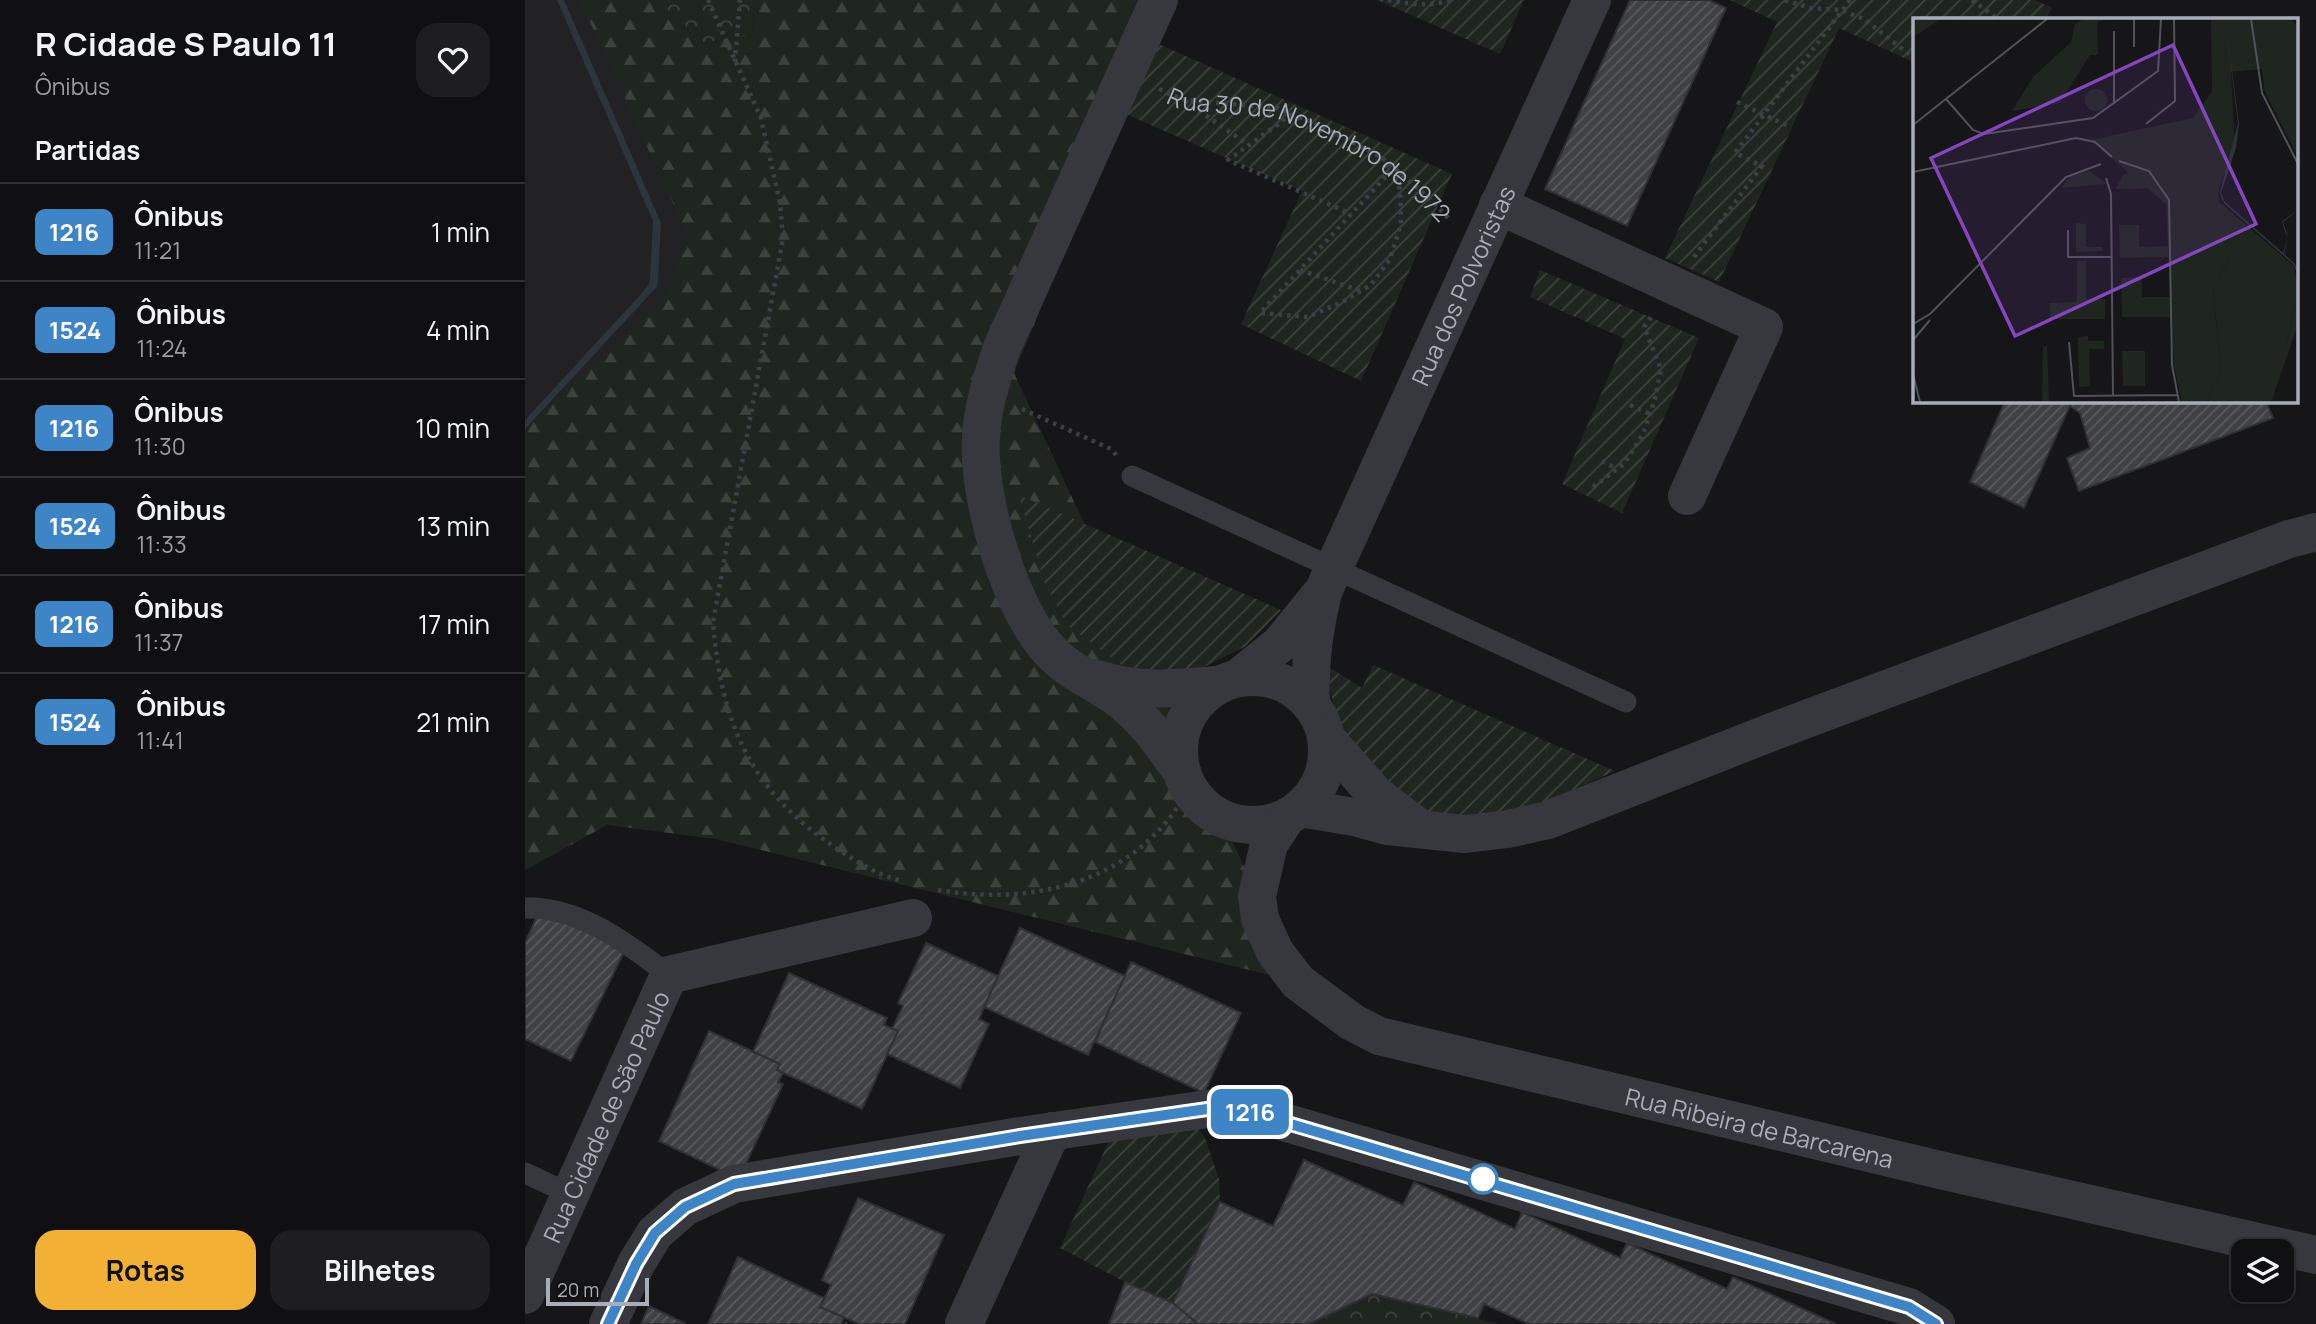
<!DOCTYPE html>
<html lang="pt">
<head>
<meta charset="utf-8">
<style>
	body { margin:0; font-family:Manrope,sans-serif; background:#1e1e20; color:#f1f3f6; height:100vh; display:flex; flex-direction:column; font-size:26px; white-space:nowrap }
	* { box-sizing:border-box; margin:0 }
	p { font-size:23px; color:#9c9d9f }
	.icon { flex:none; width:38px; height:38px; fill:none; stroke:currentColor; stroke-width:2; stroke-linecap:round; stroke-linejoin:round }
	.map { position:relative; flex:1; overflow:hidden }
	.sheet { display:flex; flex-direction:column; background:#101012; width:525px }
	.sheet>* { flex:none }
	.badge { padding:0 14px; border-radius:10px; font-size:24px; line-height:46px }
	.tools { position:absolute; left:1706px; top:1239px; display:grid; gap:14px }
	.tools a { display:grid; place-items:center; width:63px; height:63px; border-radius:14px; background:#101012; box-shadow:0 2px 5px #0004,0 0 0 2px #303032; font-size:35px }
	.scale { position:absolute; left:21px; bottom:18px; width:103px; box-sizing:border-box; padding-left:7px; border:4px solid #a8adb8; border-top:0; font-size:19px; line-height:24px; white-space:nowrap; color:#a8adb8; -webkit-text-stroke:5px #111113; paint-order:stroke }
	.map>.badge { position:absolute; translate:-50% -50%; box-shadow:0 0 0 4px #fff }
	h2 { padding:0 35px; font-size:26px; line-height:63px }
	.round { display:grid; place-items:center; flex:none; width:74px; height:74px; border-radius:21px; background:#1e1e20 }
	.head { display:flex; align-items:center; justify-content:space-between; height:119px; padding:0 35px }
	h1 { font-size:33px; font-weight:700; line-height:52px }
	.primary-button { display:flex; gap:14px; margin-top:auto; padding:14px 35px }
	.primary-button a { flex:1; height:80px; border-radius:21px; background:#f2b134; color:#111; font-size:28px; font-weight:700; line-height:80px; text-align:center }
	.primary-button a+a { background:#1e1e20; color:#f1f3f6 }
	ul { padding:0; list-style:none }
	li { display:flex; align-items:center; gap:21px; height:98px; padding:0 35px; border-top:2px solid #303032 }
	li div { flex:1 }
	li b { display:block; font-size:26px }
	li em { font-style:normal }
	li .badge { min-width:77px; font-weight:700; text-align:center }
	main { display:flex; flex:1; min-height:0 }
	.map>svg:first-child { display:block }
	.built { fill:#222225 }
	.forest { fill:url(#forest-firs) }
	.park { fill:url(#park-crowns) }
	.garden { fill:url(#garden-furrows) }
	.water { fill:#2c353c }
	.building { fill:url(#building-hatch); stroke:#303034; stroke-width:2 }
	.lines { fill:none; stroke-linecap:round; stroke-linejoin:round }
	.path { stroke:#3d3f44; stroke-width:4.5; stroke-dasharray:3.5 5; stroke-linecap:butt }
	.service { stroke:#37383d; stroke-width:21 }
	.minor { stroke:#37383d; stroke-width:38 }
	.line-casing { stroke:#fff; stroke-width:16 }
	.line { stroke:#3d85c6; stroke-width:10 }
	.stop-dot { fill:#fff; stroke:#3d85c6; stroke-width:3.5 }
	.labels { text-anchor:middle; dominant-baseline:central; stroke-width:5; stroke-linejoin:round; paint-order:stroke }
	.street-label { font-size:24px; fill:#a8adb8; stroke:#111113 }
	.inset-road { fill:none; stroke:#505258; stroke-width:2 }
	.view { fill:#8446be; fill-opacity:0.15; stroke:#8446be; stroke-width:3.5 }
	.inset-edge { fill:none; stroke:#a8adb8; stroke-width:3.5 }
</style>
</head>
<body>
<main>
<section class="sheet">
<div class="head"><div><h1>R Cidade S Paulo 11</h1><p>Ônibus</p></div><a class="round"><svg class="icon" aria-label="heart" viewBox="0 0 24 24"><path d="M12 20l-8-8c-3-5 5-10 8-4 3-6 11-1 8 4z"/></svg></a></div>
<h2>Partidas</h2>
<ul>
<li><span class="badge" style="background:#3d85c6;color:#fff">1216</span><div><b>Ônibus</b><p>11:21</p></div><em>1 min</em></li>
<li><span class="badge" style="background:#3d85c6;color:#fff">1524</span><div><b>Ônibus</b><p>11:24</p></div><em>4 min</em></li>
<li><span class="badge" style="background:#3d85c6;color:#fff">1216</span><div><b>Ônibus</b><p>11:30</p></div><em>10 min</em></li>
<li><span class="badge" style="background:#3d85c6;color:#fff">1524</span><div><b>Ônibus</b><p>11:33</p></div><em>13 min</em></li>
<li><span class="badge" style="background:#3d85c6;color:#fff">1216</span><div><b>Ônibus</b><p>11:37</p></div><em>17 min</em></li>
<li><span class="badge" style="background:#3d85c6;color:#fff">1524</span><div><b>Ônibus</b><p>11:41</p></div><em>21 min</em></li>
</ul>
<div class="primary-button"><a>Rotas</a><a>Bilhetes</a></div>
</section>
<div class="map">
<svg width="1791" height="1324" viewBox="0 0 1791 1324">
	<defs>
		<pattern id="forest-firs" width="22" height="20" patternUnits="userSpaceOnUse" patternTransform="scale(1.75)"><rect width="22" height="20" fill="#1e261f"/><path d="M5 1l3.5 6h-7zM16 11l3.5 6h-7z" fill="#3c433d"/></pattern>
		<pattern id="park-crowns" width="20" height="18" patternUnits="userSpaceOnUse" patternTransform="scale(1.75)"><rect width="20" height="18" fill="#1e261f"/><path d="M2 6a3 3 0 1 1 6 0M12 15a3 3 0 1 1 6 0" fill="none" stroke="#3c433d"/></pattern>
		<pattern id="garden-furrows" width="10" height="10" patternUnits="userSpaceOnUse" patternTransform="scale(1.75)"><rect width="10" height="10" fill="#1e261f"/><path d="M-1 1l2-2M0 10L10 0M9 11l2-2" fill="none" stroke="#3c433d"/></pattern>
		<pattern id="building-hatch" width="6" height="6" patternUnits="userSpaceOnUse" patternTransform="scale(1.75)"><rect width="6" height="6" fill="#404145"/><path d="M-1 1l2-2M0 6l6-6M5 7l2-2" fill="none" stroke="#595a5e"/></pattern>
	</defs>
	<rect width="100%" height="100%" fill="#161618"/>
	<path class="built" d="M0,0H94L198,300L0,482Z"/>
	<path class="forest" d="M55,0H125L176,43L227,35L230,0H644L489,373L773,982L191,839L82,825L0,870V432L29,401L142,297L163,236Z"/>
	<path class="park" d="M125,0H230L227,35L176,43Z
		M847,1294L975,1324H784Z"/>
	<path class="garden" d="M852,0H999L975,54Z
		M1205,0H1510L1527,8L1521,19H1390V63L1314,28L1194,282L1140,258L1252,22Z
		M627,41L927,174L836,381L716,324L777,191L596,112Z
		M1015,270L1174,338L1097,513L1037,484L1100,339L1005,297Z
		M494,495L756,610L721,646L671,671L601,668L542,625L519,581Z
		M799,664L837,688L848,665L1090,771L991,816L914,822L866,792L814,727Z
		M669,1122L680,1138L694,1179L695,1202L648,1303L600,1282L535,1248L587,1134Z"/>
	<path class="water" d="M32,0H39L133,216L136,223L133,278L132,287L126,293L0,429V420L119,291L124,284L125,279L128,221Z"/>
	<path class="building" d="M1105,0H1184L1201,8L1102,226L1020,189Z
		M1480,401H1547L1499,508L1445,482Z
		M1547,401H1741L1748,418L1554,491L1542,458L1565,448L1555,413L1545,406Z
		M15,909L100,950L46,1061L0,1039V943Z
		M495,928L600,976L563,1055L459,1007Z
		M401,943L473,976L454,1019L464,1024L435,1088L362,1054L373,1031L367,1029L378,1006L373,1003Z
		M606,962L716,1013L679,1093L570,1042Z
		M264,973L362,1018L359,1025L373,1031L337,1109L252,1070L255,1064L228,1052Z
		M184,1031L255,1064L252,1070L258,1073L253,1082L258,1084L214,1179L134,1141Z
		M779,1160L878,1205L889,1182L990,1229L997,1212L1095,1258L1102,1243L1202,1289L1208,1277L1311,1324H1004L959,1304L953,1318L847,1294L784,1324H673L648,1303L695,1202L748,1226Z
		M333,1198L419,1235L380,1324H334L295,1307L306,1285L297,1280Z
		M213,1257L299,1298L295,1307L319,1317L316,1324H183Z
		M600,1282L648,1303L673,1324H584Z
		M124,1306L161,1324H116Z"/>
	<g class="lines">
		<g class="path">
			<path d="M183,0L236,118L255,203L258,238L188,622C196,722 224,790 311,848C332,862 352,875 377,881"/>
			<path d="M863,0C883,4 905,7 926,0"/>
			<path d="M1260,0L1285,8L1316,10L1339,19L1390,59"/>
			<path d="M1447,0L1473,19"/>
			<path d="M210,62L215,0"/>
			<path id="s1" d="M634,89L659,100L753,108L794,125L856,157L905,199L926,221"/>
			<path d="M660,101L722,144"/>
			<path d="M1212,102L1263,126"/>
			<path d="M767,114L703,160L826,214"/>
			<path d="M856,157L875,189L876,224L865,259L846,285L817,302L783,317L735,313L865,172"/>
			<path d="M1169,257L1237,166L1210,153L1325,0"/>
			<path d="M775,270L836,291"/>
			<path d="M1105,405L1125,414"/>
			<path d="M497,409L586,449L592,456"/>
			<path d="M1077,461L1092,469"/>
			<path d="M1068,487L1099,464L1118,434L1130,399L1136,369L1119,327L1127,316"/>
			<path d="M413,890C502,905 598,886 652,808"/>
			<path d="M320,1324H322"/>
		</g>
		<path class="service" d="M607,476L1101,702
			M0,908C54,906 103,944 144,975
			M0,1173L45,1194"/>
		<g class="minor">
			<path d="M634,0L476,350C467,379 457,408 456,438C452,497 486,615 529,655C546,672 571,683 591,697C619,717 637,744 657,772"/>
			<path d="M973,205L1239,327L1162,496"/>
			<circle cx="728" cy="751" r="74"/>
			<path d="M713,678L755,644L794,596"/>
			<path d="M572,679C611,692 651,689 691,685"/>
			<path id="s2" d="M786,704C784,665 789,629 798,592L1067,0"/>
			<path d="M801,738L850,794L892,826"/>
			<path d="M775,808L829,817L862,826L940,834L983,829L1023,820L1252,730L1764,539L1791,532"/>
			<path id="s3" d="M762,817L744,844L732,896L735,919L750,952L773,982L827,1022L854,1036L1415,1170L1791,1255"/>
			<path id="s4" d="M0,1295L144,975L388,918"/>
			<path d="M83,1324L111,1264L130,1233L160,1207L209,1184L495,1136L696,1107L725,1112L1384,1307L1411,1324"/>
			<path d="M439,1324L527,1131"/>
		</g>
	</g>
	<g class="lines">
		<defs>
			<path id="line" d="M83,1324L111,1264L130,1233L160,1207L209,1184L495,1136L696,1107L725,1112L1384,1307L1411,1324"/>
		</defs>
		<use href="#line" class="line-casing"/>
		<use href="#line" class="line"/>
	</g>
	<circle class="stop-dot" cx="958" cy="1179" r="14"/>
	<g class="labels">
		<g class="street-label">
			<text stroke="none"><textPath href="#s1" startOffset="168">Rua 30 de Novembro de 1972</textPath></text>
			<text stroke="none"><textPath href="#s2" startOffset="450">Rua dos Polvoristas</textPath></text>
			<text stroke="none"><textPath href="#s4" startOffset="196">Rua Cidade de São Paulo</textPath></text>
			<text stroke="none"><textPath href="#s3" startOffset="672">Rua Ribeira de Barcarena</textPath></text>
		</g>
	</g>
	<g transform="translate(1388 18)">
		<rect width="385" height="385" fill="#161618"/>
		<path d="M298,1H378L385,9V139L352,74L349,51L318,54L322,127L305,175L306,184L380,247L385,266V307L358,384H336L374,323L382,286L318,237L300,272L308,351L294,384H269L261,348L253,186L177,122L280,100L299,73Z" fill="#1e261f"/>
		<path d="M0,1H28L0,19ZM170,1H193L184,4L185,37H177L147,85L99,93L120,59L158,24L162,6ZM316,211L347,219L375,250L382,286L374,323L342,378L336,384H294L308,351L300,272L318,237L310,215ZM165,331H176L177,368L166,369ZM209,333H232V368H210Z" fill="#1e261f"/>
		<path d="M172 82a11 11 0 1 1 22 0a11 11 0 1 1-22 0ZM176,153L194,166L148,170L158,158ZM220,153L231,156L245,170L203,171L210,157ZM163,205L173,206V229H189V233L163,234ZM206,207H226V229L255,228L256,239L207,240ZM164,243H173V281H192V301H137V285L164,284ZM229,259V279H258V299H209L208,260ZM175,318V323H191V331H165V319ZM130,328H134L136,384H129Z" fill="#1e261f"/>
		<path d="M312,1L326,105L323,130L308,175L312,184L370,235L375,219L372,214L369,203L385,192L370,204L375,219L371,236L382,246L385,257L380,246L311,185L307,175L325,105Z" fill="#2c353c"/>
		<path class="inset-road" d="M221,1V29M338,1L349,75L385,146M201,13V86M33,81L60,112L71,116L180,100L245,53L248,1M233,106L262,83L261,1M0,107L134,1M206,143L236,153L256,182L259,347L266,384M0,154L163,120L182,124L199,139M193,160L198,176L200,378M155,212V239H199M0,306L17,296L153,159L188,146M0,322L17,302M156,324L161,378L264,377M0,356L7,384"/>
		<path class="view" d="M260,27L343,206L102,318L18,140Z"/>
		<rect width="385" height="385" class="inset-edge"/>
	</g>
</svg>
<div class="tools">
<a><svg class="icon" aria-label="layers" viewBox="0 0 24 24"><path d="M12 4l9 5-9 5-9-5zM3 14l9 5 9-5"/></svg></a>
</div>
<div class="scale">20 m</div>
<b class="badge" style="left:725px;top:1112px;background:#3d85c6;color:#fff">1216</b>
</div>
</main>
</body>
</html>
